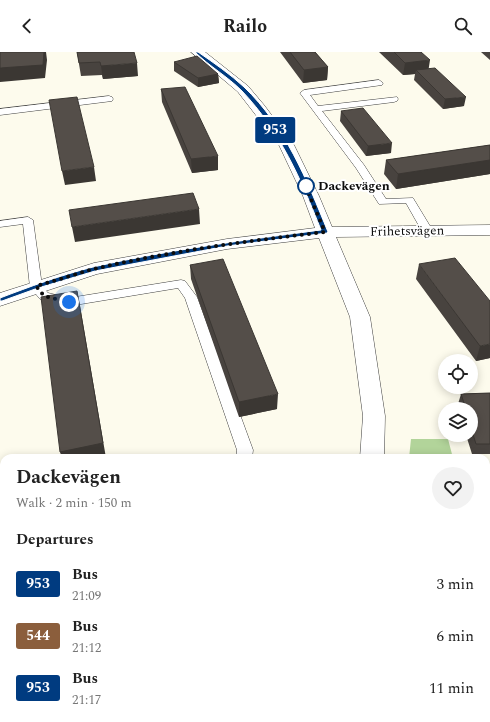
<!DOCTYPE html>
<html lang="en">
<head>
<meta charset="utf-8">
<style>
	body { margin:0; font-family:Spectral,serif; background:#f2f2f2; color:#222; height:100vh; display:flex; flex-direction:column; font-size:15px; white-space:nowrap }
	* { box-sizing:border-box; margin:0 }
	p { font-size:13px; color:#767676 }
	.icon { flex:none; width:22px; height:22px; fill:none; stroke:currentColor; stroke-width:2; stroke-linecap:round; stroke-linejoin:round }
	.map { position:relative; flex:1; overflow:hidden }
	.details { position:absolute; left:0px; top:402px; width:490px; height:268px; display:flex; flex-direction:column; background:#fff; border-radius:12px 12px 0 0; box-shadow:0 2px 10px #0003 }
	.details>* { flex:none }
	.badge { padding:0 8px; border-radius:3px; font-size:14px; line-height:26px }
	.fabs { position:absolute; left:438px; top:302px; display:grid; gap:8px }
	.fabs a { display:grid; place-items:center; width:40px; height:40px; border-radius:50%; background:#fff; box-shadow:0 2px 10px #0003; font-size:20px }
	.you { position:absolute; width:20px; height:20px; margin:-10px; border:3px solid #fff; border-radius:50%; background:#1a73e8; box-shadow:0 0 0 6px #1a73e833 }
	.map>.badge { position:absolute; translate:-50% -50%; box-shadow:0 0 0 2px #fff }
	h2 { padding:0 16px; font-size:15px; line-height:36px }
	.round { display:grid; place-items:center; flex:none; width:42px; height:42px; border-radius:21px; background:#f2f2f2 }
	.headline { display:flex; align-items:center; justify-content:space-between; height:68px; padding:0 16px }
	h1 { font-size:19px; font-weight:700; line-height:30px }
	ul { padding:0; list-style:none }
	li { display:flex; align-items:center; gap:12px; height:52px; padding:0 16px }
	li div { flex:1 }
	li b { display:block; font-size:15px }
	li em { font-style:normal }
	li .badge { min-width:44px; font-weight:700; text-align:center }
	header { display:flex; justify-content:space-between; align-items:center; height:52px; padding:0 16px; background:#fff; font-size:18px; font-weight:700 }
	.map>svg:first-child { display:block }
	.forest { fill:#b2d49a }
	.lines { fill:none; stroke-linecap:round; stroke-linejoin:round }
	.service-casing { stroke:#3f3f3f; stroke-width:1 }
	.minor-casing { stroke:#3f3f3f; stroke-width:1 }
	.service { fill:#fff; fill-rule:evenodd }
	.minor { fill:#fff; fill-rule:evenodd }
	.wall { fill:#48433f }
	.shaded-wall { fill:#3b3733 }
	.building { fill:#544e49; stroke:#3b3733 }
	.line { fill:#003b80; stroke:#fff }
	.walk { stroke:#0c0c0c; stroke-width:4; stroke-dasharray:0 7.2 }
	.stop-dot { fill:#fff; stroke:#003b80; stroke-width:2 }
	.labels { text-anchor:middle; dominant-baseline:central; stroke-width:4; stroke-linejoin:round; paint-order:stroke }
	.far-stop-label { font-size:13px; font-weight:bold; fill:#0c0c0c; stroke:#fff; text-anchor:start }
	.far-street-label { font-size:13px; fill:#0c0c0c; stroke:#fff }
</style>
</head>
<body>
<header><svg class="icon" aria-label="back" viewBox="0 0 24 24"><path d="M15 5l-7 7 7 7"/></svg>Railo<svg class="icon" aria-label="search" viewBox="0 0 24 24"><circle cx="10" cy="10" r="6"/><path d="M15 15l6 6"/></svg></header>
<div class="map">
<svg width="490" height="670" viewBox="0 0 490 670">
	<rect width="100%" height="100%" fill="#fdfbed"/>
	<path class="forest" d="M411,387H448L453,406H409Z
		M486,438L490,439V670H431L430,666H486Z
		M85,666H109L128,670H62Z"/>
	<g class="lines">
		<defs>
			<path id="service" d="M379,28L383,31L382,33L310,43L318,54L397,45L398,47L397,49L394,50L322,59L364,113L386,147L413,146L433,179L431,181H423L406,151L379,152L356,116L300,41L304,38Z
				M109,44L112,45L113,47L112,49L0,63V57Z
				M28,165L33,168L42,234L48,241L69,246L181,228L185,229L197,245L253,398L252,406H236L237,398L185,246L178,236L69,254L40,247L30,235L23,172L0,175V169Z
				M0,467H4V481H0Z"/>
			<path id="minor" d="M191,0H205L248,34L264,53L294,93L319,144L332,175L490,173V183L336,185L370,265L385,364L384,406H360L363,364L350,265L319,186L227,197L97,222L0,254V241L94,211L227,187L315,176L303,144L279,93L238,40Z
				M340,666H372V670H340Z"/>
		</defs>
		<use href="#service" class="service-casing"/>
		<use href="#minor" class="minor-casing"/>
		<use href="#service" class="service"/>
		<use href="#minor" class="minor"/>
	</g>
	<path class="wall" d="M77,0L138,24L103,27L102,23L81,24Z
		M280,0H315L328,15L327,28L303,31Z
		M379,0H421L428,17L464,54L443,57L414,28L415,22L403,23Z
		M481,0H490V8Z
		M174,10L218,22L219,31L198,35L174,19Z
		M161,37L218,118L192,121L162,50Z
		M341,59L391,101L366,104L340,69Z
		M490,93V122L396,137L384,122L386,108Z
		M419,212L490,306L476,309L416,227Z
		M190,213L277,357L239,365L191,227Z
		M490,341V402H472L466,383H471V357H459L458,352L461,342Z"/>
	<path class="shaded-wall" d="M44,0H46L47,8L45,26L0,30V16Z
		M430,8L428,21L416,18L415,22L403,23L405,11Z
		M137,11L138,24L103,27L101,14Z
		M328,15L327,28L303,31L304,18Z
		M218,22L219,31L198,35V26Z
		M466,45L464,54L443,57L445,47Z
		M392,91L391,101L366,104L368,94Z
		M218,104V118L192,121L191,107Z
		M490,108V122L396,137L398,122Z
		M94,115L96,129L65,133L62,119Z
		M199,157L200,172L75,190L72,175Z
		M77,239L80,254L106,406H62L60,400Z
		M490,292V306L476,309L480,294Z
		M278,342L277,357L239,365V350Z"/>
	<path class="building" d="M0,0H44L43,13L0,16Z
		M77,0H134L137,11L101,14L100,10L79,11Z
		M290,0H315L328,15L304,18Z
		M394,0H421L430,8L405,11Z
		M197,4L218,22L198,26L174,10Z
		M435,16L466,45L445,47L416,18Z
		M185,35L218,104L191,107L161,37Z
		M77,45L94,115L62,119L49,48Z
		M363,56L392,91L368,94L341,59Z
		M490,93V108L398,122L386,108Z
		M193,141L199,157L72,175L69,158Z
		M455,206L490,249V292L480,294L419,212Z
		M223,207L278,342L239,350L190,213Z
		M77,239L103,391L60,400L41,245Z
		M490,341V392H476L471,376V357H466L461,342Z"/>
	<path class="line" d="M195,0H198C214,11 230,22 244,35C285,74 307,128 328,180L327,181L227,194L95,219L38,236L2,249H0V246C29,235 61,223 93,215C168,198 245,188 321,178C301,127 280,79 242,39C227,24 209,14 195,0Z"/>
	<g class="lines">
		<path class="walk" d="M69,250L44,244L36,234C55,229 75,222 94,217C170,199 248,189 325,180L304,131L306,134"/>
	</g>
	<circle class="stop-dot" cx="306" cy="134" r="8"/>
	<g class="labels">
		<g class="far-stop-label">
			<text x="318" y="134">Dackevägen</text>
		</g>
		<g class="far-street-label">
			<text transform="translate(407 179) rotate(-1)">Frihetsvägen</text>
		</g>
	</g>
</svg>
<div class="fabs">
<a><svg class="icon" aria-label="locate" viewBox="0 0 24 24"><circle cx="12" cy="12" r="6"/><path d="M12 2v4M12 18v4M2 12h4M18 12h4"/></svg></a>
<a><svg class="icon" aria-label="layers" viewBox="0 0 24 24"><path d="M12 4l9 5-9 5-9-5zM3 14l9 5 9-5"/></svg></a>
</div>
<div class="you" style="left:69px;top:250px"></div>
<b class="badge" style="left:275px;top:78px;background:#003b80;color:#fff">953</b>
<section class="details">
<div class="headline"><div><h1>Dackevägen</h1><p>Walk · 2 min · 150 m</p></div><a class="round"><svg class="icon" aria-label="heart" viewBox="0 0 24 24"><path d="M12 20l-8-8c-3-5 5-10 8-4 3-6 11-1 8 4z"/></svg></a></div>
<h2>Departures</h2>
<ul>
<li><span class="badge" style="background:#003b80;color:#fff">953</span><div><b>Bus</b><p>21:09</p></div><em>3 min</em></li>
<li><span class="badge" style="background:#8b5e3c;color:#fff">544</span><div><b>Bus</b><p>21:12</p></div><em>6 min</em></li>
<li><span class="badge" style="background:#003b80;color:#fff">953</span><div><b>Bus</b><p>21:17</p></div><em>11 min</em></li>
</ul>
</section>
</div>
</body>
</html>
